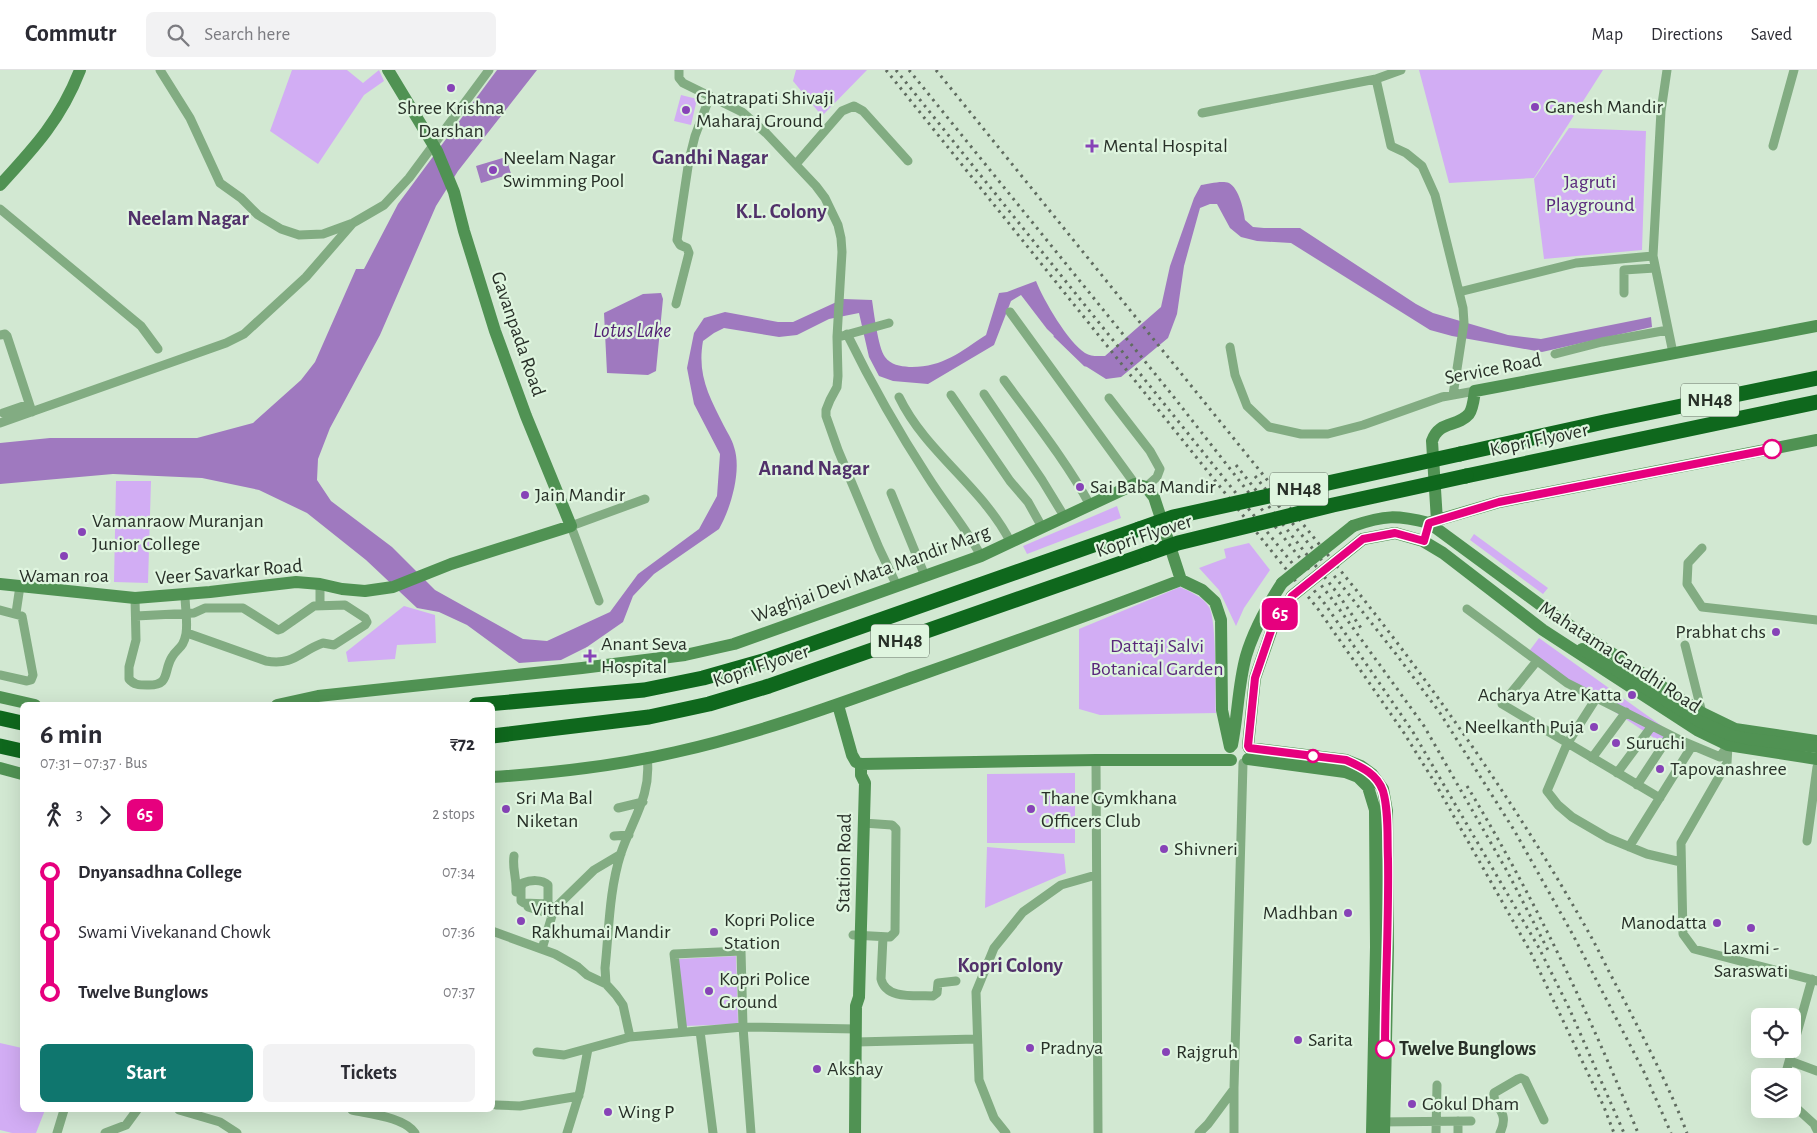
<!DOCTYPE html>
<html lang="en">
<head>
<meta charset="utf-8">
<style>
	body { margin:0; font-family:"Alegreya Sans",sans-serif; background:#f2f2f3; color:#2b2b33; height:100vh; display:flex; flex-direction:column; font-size:19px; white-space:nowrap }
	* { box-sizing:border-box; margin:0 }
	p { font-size:16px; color:#7c7c81 }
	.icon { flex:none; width:28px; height:28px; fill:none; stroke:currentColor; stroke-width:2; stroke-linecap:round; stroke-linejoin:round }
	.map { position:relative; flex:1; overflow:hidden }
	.sheet { position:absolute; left:20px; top:632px; width:475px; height:410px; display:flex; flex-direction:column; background:#fff; border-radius:8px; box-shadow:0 5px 20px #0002 }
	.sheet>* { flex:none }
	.badge { padding:0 10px; border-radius:8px; font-size:18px; line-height:32px }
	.tools { position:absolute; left:1751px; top:938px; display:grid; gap:10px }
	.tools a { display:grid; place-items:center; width:50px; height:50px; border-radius:8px; background:#fff; box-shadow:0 5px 20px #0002; font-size:25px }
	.map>.badge { position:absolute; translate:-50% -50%; box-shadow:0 0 0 2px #fff }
	.legs { display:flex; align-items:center; gap:8px; height:55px; padding:0 20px; font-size:16px }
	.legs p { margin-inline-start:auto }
	.head { display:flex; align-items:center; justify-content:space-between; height:85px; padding:0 20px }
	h1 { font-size:28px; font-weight:700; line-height:38px }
	.action { display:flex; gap:10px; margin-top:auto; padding:10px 20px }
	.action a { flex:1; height:58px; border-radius:8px; background:#0f766e; color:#fff; font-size:20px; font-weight:700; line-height:58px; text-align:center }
	.action a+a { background:#f2f2f3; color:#2b2b33 }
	ul { padding:0 20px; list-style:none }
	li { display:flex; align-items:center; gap:18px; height:60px; font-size:19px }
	li i { display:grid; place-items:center; width:8px; height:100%; margin:0 6px; background:currentColor }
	li i::after { content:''; width:12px; height:12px; margin:-6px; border:4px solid; border-radius:50%; background:#fff }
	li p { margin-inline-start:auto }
	li:first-child i { background:linear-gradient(#0000 50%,currentColor 0) }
	li:last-child i { background:linear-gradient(currentColor 50%,#0000 0) }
	header { display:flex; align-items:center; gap:30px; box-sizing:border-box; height:70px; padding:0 25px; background:#fff; border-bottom:1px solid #e1e1e2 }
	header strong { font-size:24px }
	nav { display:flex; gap:28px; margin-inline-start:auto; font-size:18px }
	.search { width:350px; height:45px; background:#f2f2f3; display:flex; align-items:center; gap:12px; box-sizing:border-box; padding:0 18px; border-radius:8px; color:#7c7c81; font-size:19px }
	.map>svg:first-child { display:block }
	.green { fill:#d2adf4 }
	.water { fill:#9f79bf }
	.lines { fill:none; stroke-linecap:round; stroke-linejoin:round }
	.stream { stroke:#9f79bf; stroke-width:3 }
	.street { stroke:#82ac82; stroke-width:9 }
	.secondary { stroke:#509253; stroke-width:12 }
	.highway { stroke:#0f681d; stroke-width:15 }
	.rail { stroke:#606c60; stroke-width:3; stroke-dasharray:2.5 5; stroke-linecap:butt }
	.secondary-bridge { stroke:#509253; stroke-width:12 }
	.highway-bridge { stroke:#0f681d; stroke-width:15 }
	.line-1-casing { stroke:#fff; stroke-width:11 }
	.line-1 { stroke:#e6007e; stroke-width:8 }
	.poi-dot { fill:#8743b7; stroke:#dff5df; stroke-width:2 }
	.stop-1-dot { fill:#fff; stroke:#e6007e; stroke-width:2.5 }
	.labels { text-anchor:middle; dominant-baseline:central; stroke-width:4.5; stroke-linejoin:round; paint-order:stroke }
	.shield { fill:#dff5df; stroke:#5f6b5f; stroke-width:1 }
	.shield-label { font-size:19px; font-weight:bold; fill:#283028 }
	.poi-label { font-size:20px; fill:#283028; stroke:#dff5df; text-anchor:start }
	.park-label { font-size:20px; fill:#59277b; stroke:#dff5df }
	.street-label { font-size:20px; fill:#283028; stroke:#dff5df }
	.stop-label { font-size:20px; font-weight:bold; fill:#283028; stroke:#dff5df; text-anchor:start }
	.neighbourhood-label { font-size:21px; font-weight:bold; fill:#51316a; stroke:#dff5df }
	.water-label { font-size:21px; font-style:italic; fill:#522074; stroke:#dff5df }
</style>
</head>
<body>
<header>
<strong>Commutr</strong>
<div class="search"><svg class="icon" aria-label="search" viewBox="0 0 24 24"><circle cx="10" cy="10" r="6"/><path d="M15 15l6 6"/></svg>Search here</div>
<nav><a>Map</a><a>Directions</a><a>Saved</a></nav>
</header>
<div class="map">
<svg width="1817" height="1063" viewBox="0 0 1817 1063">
	<rect width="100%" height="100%" fill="#d2e8d2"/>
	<path class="green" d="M292,0H347L363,13L379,0L384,11L364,25L318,94L270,61Z
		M796,0H867L822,46L793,11Z
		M1419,0H1603L1534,108L1449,113Z
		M681,25L697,29L691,55L674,51Z
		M1569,58L1646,61L1642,180L1544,189L1534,109Z
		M116,411H151L148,513L114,512Z
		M1117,436L1121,448L1027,484L1023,476Z
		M1474,464L1548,518L1543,524L1470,470Z
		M1249,473L1270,500L1244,538L1236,556L1219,520L1199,498L1226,488L1224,479Z
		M1180,517C1191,522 1203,527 1209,537C1217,549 1215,624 1216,643L1100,645L1079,639V559Z
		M404,536L435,545L436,573L397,575L395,589L348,592L346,582Z
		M1539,568L1680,669L1671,679L1527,584Z
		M1075,703V773H987V704Z
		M987,777L1064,784L1066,803L985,838Z
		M736,886L738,954L685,956L678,889Z
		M0,973L22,978V1040H45L36,1063H12L0,1060Z"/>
	<path class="water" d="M497,0H537L458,101L436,136L380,265L330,358L318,389L317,410L331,431L392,477L435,520L523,569L547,571L610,542L638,504L699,459L717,426L720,384L694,334L687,298L694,263L704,248L725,242L778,252H793L843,229L872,230C874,243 878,277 885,287C891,295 900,296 909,297C942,298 960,282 986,265L999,223L1007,222L1036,211C1044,231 1068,272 1085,283C1091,287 1098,286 1105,286L1161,237L1170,196L1194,128L1201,115C1208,114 1222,110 1229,113C1239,118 1244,141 1245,150L1253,157L1264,158H1300L1416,234L1433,243L1508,265L1541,269L1651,247L1652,257L1542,282L1452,266L1430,260L1291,173L1257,171L1241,167L1230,158L1217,134H1210L1200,138L1184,196L1177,244L1168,268L1121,307L1106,309L1087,297L1047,259L1021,225L1011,231L994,275L928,314L893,311L879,306L869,287L859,243L829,249L797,265L779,267L724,258L714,263L703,271C697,305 709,326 724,356C727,362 732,369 734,377C742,400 731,438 719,459L654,504L633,526L623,552L587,577L561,590L519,593L467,555L439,542L417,538L366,490L307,443L259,420L202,408L113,404L0,414V373L50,368H197L253,353L301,310L315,292L356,199H364L398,134Z
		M506,87L511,104L481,113L476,96Z
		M661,223L663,229L656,301L648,305L607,303L604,243L643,224Z"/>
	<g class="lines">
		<path class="stream" d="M1055,266L1085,295H1089"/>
		<path class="street" d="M160,0L190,48L220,113L241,128L258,145L281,159L299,165L323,164L353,153L384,135L409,108L489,0
			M679,0V8L683,13L742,42L766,63L816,116L825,128L838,155L841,168L842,182L837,267L838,306L837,317L830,330L826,340V346L838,380L879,478L897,516
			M1667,0L1661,41L1653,186L1673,283
			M1376,9L1391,76L1406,83L1422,96L1435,125L1463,238L1464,253L1453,325
			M1202,43L1376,9L1401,0
			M1773,76L1794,0
			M796,94L842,41L854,36L863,41L908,91
			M0,139L141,256L158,279
			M1459,222L1576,193L1653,186
			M1624,223V200L1655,198
			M676,234L689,183L687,178L680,175L677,170L689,90L695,66L710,26
			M1010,242L1135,414
			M847,264C871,313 898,361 928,407C945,434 966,458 981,486
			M0,265L5,264L7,266L32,342
			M842,266L889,253
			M1230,277L1235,305L1247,336L1269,357L1301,364H1328L1363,355L1442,327L1475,321
			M1555,284L1602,272L1668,260
			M1004,310C1034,351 1066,391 1090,435
			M984,324L1042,410L1064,446
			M951,325L1010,411L1028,432L1042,457
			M899,327C926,383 983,417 1011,473
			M1109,328L1150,381L1160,399L1157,407L1146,417
			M3,343L29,334
			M0,353L226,273L244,264L306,207L352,154
			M891,423L925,506
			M1702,478L1688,493L1687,514L1702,537L1817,550
			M135,528L136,570L129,597V609C134,615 139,615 147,615C171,616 163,601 172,587C178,577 183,579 186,564C188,552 185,537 185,525
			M599,531L571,456L645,429
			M320,536V514
			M1467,539L1567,613L1682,671L1720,687L1728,675
			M0,540L22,546L33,605L31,610L27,611L0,605
			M16,543L20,516
			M136,546L194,543L205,538H243L278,560L281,559L314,536L345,535L365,548L367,552L365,555L334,575L323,573C300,581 294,596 266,591L187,563
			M1685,575L1702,643
			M1537,591L1502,634L1660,728
			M1597,627L1567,674L1547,721L1558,735L1572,747L1608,768L1647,784L1681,792
			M1730,671L1728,675L1727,693L1681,773L1683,864L1694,879L1817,911
			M1592,688L1626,642
			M1096,690L1098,1063
			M1617,703L1652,656
			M1637,715L1670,665
			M618,738L643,732
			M614,766L629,765
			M1807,771L1817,697
			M1629,777L1692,676
			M514,786C512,799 517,808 516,822
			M548,834V815C542,809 530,810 523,813L521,817V831L524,833L548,834L554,839
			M528,837L551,844
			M492,861L555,884L578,897L587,905L606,914
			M853,865L890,867L895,862L896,759L892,755L863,753
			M883,867L881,909C886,930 916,925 933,926L937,923L938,913L956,911
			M542,879L554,839L594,800L621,784
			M700,961L713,1063
			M683,962L674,884L741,881L743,957L751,1063
			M630,967L623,935L616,925L606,914L605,898C609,861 609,820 621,783C632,750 652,725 647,687
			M856,972L976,969
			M537,982L564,985L630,967L743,957L856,959
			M1790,991L1817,1001
			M1785,1006L1812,909
			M1792,1034L1814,1054L1817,1060
			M496,1035L520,1036L579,1026
			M179,1040L220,1052L237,1063
			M352,1040C370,1044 404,1047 415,1063
			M1378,1052L1471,1051
			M57,1063L64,1040
			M105,1063L126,1055L137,1040
			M567,1063L580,1021L588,979
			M1006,1063L994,1048L979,1010L976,922L994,878L1023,842L1061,815L1096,805
			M1199,1063L1208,1054L1234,1019
			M1234,1063V1018L1243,693
			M1436,1063L1437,1015
			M1458,1063V1051
			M1500,1063C1511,1040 1492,1038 1494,1023L1518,1009L1521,1008L1525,1010L1544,1050"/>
		<path class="secondary" d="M0,115C35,77 61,49 80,0
			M1437,451L1432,371C1439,350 1457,358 1469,344C1473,339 1474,327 1475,321L1817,256
			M1431,452L1499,432L1817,370
			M1353,456C1385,445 1396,445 1429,453L1554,545L1702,643L1735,659L1817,671
			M1363,469L1395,463L1423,471L1443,483L1543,560L1697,660L1728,675L1817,689
			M0,514L135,528L210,522L296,512L320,514L342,519L365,521L393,517L451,494L571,456L526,346L495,261L464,161L454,122L437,81L388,0
			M0,627L35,635
			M277,635L318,626L582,598L685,585L734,574L981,486L1135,414L1146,417L1154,427L1181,510
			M838,635L852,685L856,692L861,694
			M1232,675C1238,645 1238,615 1246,586C1254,559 1267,536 1282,513
			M1248,676L1255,608L1272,559L1292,526
			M1249,678L1346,690L1361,696L1372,704L1383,719L1387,741L1388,878L1384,1063
			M1248,689L1345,702L1358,707L1368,717L1375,740L1376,877L1372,1063
			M861,694L1096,690H1231
			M0,698L22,704
			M492,707C554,703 616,696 676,682C757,664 836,635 914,607C1003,576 1092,544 1181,510L1202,520L1215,532L1221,550L1222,640L1230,677
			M855,1063L856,936L859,927L865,713L861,705V694"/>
		<path class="highway" d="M1460,384L1604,352L1817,308
			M1466,406L1817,332
			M476,635L644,620L703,608L763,591L1139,459
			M0,648L22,653
			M492,666L649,647L709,634L769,616L1147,484
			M0,676L22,681"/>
		<path class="rail" d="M886,0L1318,539L1404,663L1435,713L1530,881L1604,1037L1614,1063
			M896,0L1325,534L1413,662L1539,878L1569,938L1624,1063
			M909,0L1173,326L1332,529L1424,656L1507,801L1550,884
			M936,0L1357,521C1441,627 1518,738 1585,856C1598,878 1609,903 1622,926C1645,971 1669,1016 1687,1063
			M1236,395L1338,524L1361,558
			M1255,406L1396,584L1440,643L1514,760L1573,865L1644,1002L1671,1063
			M1467,716C1534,827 1589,943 1638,1063"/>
		<path class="secondary-bridge" d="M1282,513L1353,456
			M1292,526L1363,469
			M1582,579L1697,650L1730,665L1749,669L1817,677"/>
		<path class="highway-bridge" d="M1139,459L1173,447L1460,384
			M1147,484L1178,473L1333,435L1466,406"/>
	</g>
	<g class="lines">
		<defs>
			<path id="line-1" d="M1385,979C1385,916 1389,852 1388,789C1387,767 1389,742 1383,721C1377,704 1362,697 1346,690L1249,678L1248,676L1255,608L1272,558L1292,526L1363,469L1395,463L1424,471L1429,453L1499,432L1772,379"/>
		</defs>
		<use href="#line-1" class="line-1-casing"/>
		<use href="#line-1" class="line-1"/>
	</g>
	<g class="poi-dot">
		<circle cx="451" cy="18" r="5"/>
		<circle cx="1535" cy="37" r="5"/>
		<circle cx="686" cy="40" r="5"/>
		<path d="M1089.5 68.5h5v5h5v5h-5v5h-5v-5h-5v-5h5z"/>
		<circle cx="493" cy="100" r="5"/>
		<circle cx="1080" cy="417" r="5"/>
		<circle cx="525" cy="425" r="5"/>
		<circle cx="82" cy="462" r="5"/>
		<circle cx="64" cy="486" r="5"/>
		<circle cx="1776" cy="562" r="5"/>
		<path d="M587.5 578.5h5v5h5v5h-5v5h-5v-5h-5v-5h5z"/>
		<circle cx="1632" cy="625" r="5"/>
		<circle cx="1594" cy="657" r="5"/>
		<circle cx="1616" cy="673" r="5"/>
		<circle cx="1660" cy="699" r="5"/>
		<circle cx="506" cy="739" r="5"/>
		<circle cx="1031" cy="739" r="5"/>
		<circle cx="1164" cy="779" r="5"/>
		<circle cx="1348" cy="843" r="5"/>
		<circle cx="521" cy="851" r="5"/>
		<circle cx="1717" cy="853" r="5"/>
		<circle cx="1751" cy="858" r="5"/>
		<circle cx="714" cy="862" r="5"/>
		<circle cx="709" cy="921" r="5"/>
		<circle cx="1298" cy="970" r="5"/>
		<circle cx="1030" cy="978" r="5"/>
		<circle cx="1166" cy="982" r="5"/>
		<circle cx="817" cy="999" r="5"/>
		<circle cx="1412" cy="1034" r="5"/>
		<circle cx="608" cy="1042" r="5"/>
	</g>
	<g class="stop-1-dot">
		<circle cx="1772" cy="379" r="9"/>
		<circle cx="1313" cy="686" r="6"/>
		<circle cx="1385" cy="979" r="9"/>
	</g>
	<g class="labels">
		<g class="shield">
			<rect x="1681" y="313.5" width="58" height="33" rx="4"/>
			<rect x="1270" y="402.5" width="58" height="33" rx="4"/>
			<rect x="871" y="554.5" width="58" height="33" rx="4"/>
		</g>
		<g class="shield-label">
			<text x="1710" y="330">NH48</text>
			<text x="1299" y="419">NH48</text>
			<text x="900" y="571">NH48</text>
		</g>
		<g class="poi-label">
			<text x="696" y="28">Chatrapati Shivaji<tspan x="696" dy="23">Maharaj Ground</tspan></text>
			<text x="1545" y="37">Ganesh Mandir</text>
			<text x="451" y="38" text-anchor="middle">Shree Krishna<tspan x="451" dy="23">Darshan</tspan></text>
			<text x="1103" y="76">Mental Hospital</text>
			<text x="503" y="88">Neelam Nagar<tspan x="503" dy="23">Swimming Pool</tspan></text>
			<text x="1090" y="417">Sai Baba Mandir</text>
			<text x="535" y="425">Jain Mandir</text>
			<text x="92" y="451">Vamanraow Muranjan<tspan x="92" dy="23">Junior College</tspan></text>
			<text x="64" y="506" text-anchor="middle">Waman roa</text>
			<text x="1766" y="562" text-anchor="end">Prabhat chs</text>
			<text x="601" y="574">Anant Seva<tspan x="601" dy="23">Hospital</tspan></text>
			<text x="1622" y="625" text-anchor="end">Acharya Atre Katta</text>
			<text x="1584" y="657" text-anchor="end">Neelkanth Puja</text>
			<text x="1626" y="673">Suruchi</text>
			<text x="1670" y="699">Tapovanashree</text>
			<text x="516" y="728">Sri Ma Bal<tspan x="516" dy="23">Niketan</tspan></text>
			<text x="1041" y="728">Thane Gymkhana<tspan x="1041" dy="23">Officers Club</tspan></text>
			<text x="1174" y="779">Shivneri</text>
			<text x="531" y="839">Vitthal<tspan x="531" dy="23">Rakhumai Mandir</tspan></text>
			<text x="1338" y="843" text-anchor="end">Madhban</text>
			<text x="724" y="850">Kopri Police<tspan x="724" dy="23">Station</tspan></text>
			<text x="1707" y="853" text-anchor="end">Manodatta</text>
			<text x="1751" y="878" text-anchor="middle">Laxmi -<tspan x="1751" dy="23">Saraswati</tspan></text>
			<text x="719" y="909">Kopri Police<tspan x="719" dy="23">Ground</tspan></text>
			<text x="1308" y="970">Sarita</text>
			<text x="1040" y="978">Pradnya</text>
			<text x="1176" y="982">Rajgruh</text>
			<text x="827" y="999">Akshay</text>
			<text x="1422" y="1034">Gokul Dham</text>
			<text x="618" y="1042">Wing P</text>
		</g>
		<g class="park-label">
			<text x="1590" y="112">Jagruti<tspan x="1590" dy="23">Playground</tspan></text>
			<text x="1157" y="576">Dattaji Salvi<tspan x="1157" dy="23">Botanical Garden</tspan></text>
		</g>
		<g class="street-label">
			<text transform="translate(518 264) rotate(71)">Gavanpada Road</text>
			<text transform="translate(1493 299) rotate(-11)">Service Road</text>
			<text transform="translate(1539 370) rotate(-12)">Kopri Flyover</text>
			<text transform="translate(1144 466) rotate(-18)">Kopri Flyover</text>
			<text transform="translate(229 502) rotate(-5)">Veer Savarkar Road</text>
			<text transform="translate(871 504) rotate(-20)">Waghjai Devi Mata Mandir Marg</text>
			<text transform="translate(1620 587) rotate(33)">Mahatama Gandhi Road</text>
			<text transform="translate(761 596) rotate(-18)">Kopri Flyover</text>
			<text transform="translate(844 793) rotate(-89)">Station Road</text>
		</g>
		<g class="stop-label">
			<text x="1399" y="979">Twelve Bunglows</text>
		</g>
		<g class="neighbourhood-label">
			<text x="710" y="87">Gandhi Nagar</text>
			<text x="781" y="141">K.L. Colony</text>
			<text x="188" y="148">Neelam Nagar</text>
			<text x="814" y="398">Anand Nagar</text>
			<text x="1010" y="895">Kopri Colony</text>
		</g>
		<g class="water-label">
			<text x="632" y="260">Lotus Lake</text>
		</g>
	</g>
</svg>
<div class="tools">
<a><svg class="icon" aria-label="locate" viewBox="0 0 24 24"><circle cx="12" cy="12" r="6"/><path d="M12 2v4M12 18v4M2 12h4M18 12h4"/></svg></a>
<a><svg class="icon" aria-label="layers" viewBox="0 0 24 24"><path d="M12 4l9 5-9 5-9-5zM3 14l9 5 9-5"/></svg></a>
</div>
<b class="badge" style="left:1280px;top:544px;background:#e6007e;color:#fff">65</b>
<section class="sheet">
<div class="head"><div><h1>6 min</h1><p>07:31 – 07:37 · Bus</p></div><b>₹72</b></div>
<div class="legs"><svg class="icon" aria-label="walk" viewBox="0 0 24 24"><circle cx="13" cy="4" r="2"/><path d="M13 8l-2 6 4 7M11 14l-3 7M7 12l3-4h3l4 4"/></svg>3<svg class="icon" aria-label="forward" viewBox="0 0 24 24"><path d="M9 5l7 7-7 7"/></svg><b class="badge" style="background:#e6007e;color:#fff">65</b><p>2 stops</p></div>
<ul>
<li><i style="color:#e6007e"></i><b>Dnyansadhna College</b><p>07:34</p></li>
<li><i style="color:#e6007e"></i><span>Swami Vivekanand Chowk</span><p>07:36</p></li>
<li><i style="color:#e6007e"></i><b>Twelve Bunglows</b><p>07:37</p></li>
</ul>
<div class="action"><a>Start</a><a>Tickets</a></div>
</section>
</div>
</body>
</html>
